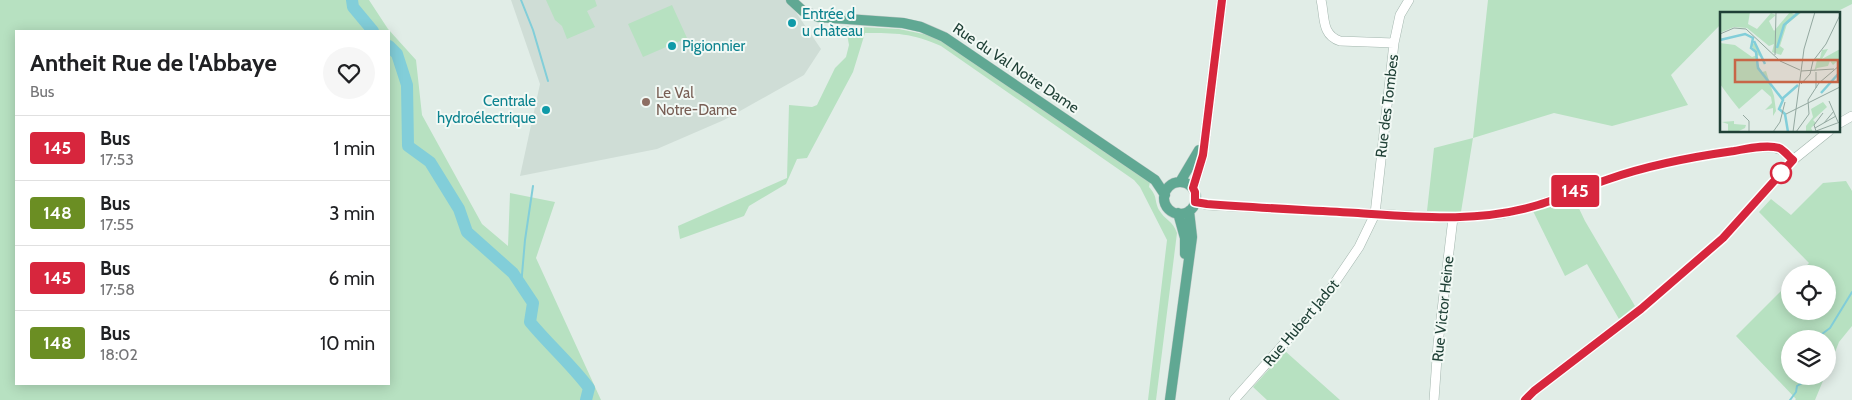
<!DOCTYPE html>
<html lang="en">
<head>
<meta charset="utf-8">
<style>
	body { margin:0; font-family:Cabin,sans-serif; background:#f6f6f6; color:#202124; height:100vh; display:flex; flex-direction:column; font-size:19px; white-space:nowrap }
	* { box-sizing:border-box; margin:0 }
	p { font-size:16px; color:#757577 }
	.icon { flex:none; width:28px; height:28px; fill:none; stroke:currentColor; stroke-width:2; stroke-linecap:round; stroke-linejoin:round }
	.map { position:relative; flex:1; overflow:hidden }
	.sheet { position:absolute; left:15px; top:30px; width:375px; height:355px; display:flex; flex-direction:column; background:#fff; border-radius:0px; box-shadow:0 2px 12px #0003 }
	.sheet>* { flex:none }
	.badge { padding:0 10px; border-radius:4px; font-size:18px; line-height:32px }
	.fabs { position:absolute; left:1781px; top:265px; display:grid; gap:10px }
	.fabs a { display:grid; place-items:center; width:55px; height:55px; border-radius:50%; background:#fff; box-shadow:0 2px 12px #0003; font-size:25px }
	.map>.badge { position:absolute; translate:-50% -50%; box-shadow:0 0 0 2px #fff }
	.round { display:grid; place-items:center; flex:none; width:52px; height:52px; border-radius:26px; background:#f6f6f6 }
	.headline { display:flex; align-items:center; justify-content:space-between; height:85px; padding:0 15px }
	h1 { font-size:24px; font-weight:800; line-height:38px }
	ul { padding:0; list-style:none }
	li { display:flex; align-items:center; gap:15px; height:65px; padding:0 15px; border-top:1px solid #e0e0e0 }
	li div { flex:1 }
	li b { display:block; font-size:19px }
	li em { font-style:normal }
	li .badge { min-width:55px; font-weight:700; text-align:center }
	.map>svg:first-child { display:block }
	.built { fill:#cfddd6 }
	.green { fill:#b7e1c1; fill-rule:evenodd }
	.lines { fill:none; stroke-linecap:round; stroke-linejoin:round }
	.stream { stroke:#82ced9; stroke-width:2 }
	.river { stroke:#82ced9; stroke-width:12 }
	.minor-casing { stroke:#a3b6ae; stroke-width:10 }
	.major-casing { stroke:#c0cac7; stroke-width:11 }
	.minor { stroke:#fff; stroke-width:9 }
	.major { stroke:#60a893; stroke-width:10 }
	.line-casing { stroke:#fff; stroke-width:11 }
	.line { stroke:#d7263d; stroke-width:8 }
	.culture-dot { fill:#0f9aa8; stroke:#f2f9f5; stroke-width:2 }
	.education-dot { fill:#8d6e63; stroke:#f2f9f5; stroke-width:2 }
	.stop-dot { fill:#fff; stroke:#d7263d; stroke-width:2.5 }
	.labels { text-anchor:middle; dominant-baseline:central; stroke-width:4; stroke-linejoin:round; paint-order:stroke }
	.culture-label { font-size:15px; fill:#0d838f; stroke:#f2f9f5; text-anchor:start }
	.street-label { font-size:15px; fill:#1f4036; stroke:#f2f9f5 }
	.education-label { font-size:15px; fill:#785e54; stroke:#f2f9f5; text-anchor:start }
	.inset-river { fill:none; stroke:#82ced9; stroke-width:2.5 }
	.inset-road { fill:none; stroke:#93a8a0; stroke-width:1 }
	.view { fill:#c76647; fill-opacity:0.15; stroke:#c76647; stroke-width:2.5 }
	.inset-edge { fill:none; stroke:#1f4036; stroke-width:2.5 }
</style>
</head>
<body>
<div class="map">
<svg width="1852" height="400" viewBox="0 0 1852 400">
	<rect width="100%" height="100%" fill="#e1ede7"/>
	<path class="built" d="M511,0H786L793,8L821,49L804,75L724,120L657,149L520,176L540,84Z"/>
	<path class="green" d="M0,0H369L388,29L416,60L422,115L482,224L508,246L510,193L555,202L536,258L601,400H0ZM16,31H389V384H16Z
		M546,0H595L597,6L587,11L595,27L567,39L562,26L555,20Z
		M1488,0H1852V4L1832,14H1721V24L1671,75L1688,105L1612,126L1554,113L1473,138L1461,212L1427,211L1434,148L1473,138Z
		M672,5L687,38L643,57L628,24Z
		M841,26L899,29L938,37L1150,182L1149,187C1158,197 1154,200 1159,210C1165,220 1173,221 1177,233L1156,400H1148L1167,240L1140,187L1134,180L941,46C912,33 896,33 865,33L853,72L807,158L797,159L786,184L749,206L744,216L680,239L678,226L787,178L789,105L812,107L817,105L835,68L846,57L849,45L847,34Z
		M1846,181L1852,191V326L1839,342L1828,370V339H1790V376H1825L1815,400H1795L1796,399L1736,336L1790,282V311H1828V274H1799L1809,263L1759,212L1771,199L1791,215L1823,183Z
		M1574,198L1585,221L1635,306L1619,319L1587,264L1565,276L1533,211Z
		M1285,351L1340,400H1267L1253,387Z"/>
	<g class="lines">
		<path class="stream" d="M521,0L533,30L548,81
			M521,286L525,240L533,186
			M1822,339V334L1830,328L1852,292
			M1790,400L1796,392L1797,386L1807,380L1808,376"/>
		<path class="river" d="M352,0L353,7L373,31
			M389,46L397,54L407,85L408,146L430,162L459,209L467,232L513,273L533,303L530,322C549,345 571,364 589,388L586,400"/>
		<defs>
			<path id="minor" d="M1321,0C1325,16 1321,35 1340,41L1394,43
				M1838,124L1852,116
				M1195,202L1207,205L1453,218L1502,214L1539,205L1609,179L1656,165L1701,156L1754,148H1775L1782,150L1793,160
				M1234,400L1323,300L1359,247L1375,214L1394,43L1400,15L1409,0
				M1434,400L1438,344L1453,218
				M1525,400L1534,391L1641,309L1723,238L1793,160L1829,131"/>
			<path id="major" d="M791,0L803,11L819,17L903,23L921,27L944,37L1155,180L1165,195
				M1180,182L1199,150
				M1164 198a16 16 0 1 1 32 0a16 16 0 1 1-32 0Z
				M1193,188L1203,155L1222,0
				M1178,213L1185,238V254
				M1170,400L1192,237L1189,211"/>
		</defs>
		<use href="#minor" class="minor-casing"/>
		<use href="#major" class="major-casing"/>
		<use href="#minor" class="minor"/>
		<use href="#major" class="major"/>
	</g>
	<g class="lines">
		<defs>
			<path id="line" d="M1222,0L1203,155L1193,188L1195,192V202L1207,204C1258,208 1308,210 1358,213C1418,217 1479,223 1538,205C1562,198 1585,187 1609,179C1649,165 1691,157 1734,151C1746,149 1767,144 1779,148C1784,150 1789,157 1793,160L1723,238L1641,309L1534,391L1525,400"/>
		</defs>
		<use href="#line" class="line-casing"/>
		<use href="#line" class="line"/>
	</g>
	<g class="culture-dot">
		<circle cx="792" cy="23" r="5"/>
		<circle cx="672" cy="46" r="5"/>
		<circle cx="546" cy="110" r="5"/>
	</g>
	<circle class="education-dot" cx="646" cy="102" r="5"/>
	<circle class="stop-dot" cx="1781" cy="173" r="10"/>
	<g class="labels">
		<g class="culture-label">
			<text x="802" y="14">Entrée d<tspan x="802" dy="17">u chàteau</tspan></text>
			<text x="682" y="46">Pigionnier</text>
			<text x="536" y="101" text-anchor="end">Centrale<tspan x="536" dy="17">hydroélectrique</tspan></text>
		</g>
		<g class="street-label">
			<text transform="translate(1016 68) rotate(34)">Rue du Val Notre Dame</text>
			<text transform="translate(1387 106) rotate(-83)">Rue des Tombes</text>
			<text transform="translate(1443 309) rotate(-84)">Rue Victor Heine</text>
			<text transform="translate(1301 323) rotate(-50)">Rue Hubert Jadot</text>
		</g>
		<g class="education-label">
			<text x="656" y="93">Le Val<tspan x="656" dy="17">Notre-Dame</tspan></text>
		</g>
	</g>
	<g transform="translate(1720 12)">
		<rect width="120" height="120" fill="#e1ede7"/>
		<path d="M0,0H30L28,12L37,17L51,1L56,3L49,9L54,19L70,0L75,3L77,0H82L67,12L60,34L64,37L61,43L52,40L54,32L49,34L27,16L14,15L0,21ZM0,31L15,33L32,45L37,43L31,32L35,31L43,47L38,43L35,48L42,60L46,59L54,84L56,99L53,104V96L45,98L52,91L51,85L42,77L19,97L11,87L0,72ZM108,37L102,47L120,37V47L113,53L110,49L108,54L97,56L94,60L97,48L95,46H100L102,38ZM103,90L107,95L93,108L96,111L91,116L93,120H86V114L93,105L91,97ZM14,109V112L26,113L25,116L17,120L8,119V112L2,110Z" fill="#b7e1c1"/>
		<path class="inset-river" d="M0,28L25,22L33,26L31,36L36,40L38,56L63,88L59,97L65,102L68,120M34,29L45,52M57,36L64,13L79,0M101,81L120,60M62,87L78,73"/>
		<path class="inset-road" d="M0,22L14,16L26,17L60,49L80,58M55,43L56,0M81,59L114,57M96,60V76M81,72L90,62L93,49L106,32L120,3M120,80V110M109,89L118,110M103,101L94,113L96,119L120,110M66,102L120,75M23,103L29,109V119M104,111L114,99M95,116L116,104M53,120L60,110L65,90M73,120L84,37L95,0M76,120L89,102L88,88L99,71L120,53"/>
		<path class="view" d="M15,48H118V70H15Z"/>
		<rect width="120" height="120" class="inset-edge"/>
	</g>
</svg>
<div class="fabs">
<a><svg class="icon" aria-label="locate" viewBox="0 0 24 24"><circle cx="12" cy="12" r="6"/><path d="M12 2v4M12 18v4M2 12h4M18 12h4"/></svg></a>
<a><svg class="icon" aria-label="layers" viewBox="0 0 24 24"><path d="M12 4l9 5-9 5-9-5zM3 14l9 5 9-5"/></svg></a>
</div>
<b class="badge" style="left:1575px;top:191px;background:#d7263d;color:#fff">145</b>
<section class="sheet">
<div class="headline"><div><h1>Antheit Rue de l'Abbaye</h1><p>Bus</p></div><a class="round"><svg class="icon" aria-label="heart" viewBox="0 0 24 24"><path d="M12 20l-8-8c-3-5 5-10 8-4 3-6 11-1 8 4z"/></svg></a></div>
<ul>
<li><span class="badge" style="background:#d7263d;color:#fff">145</span><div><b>Bus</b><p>17:53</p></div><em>1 min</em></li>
<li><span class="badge" style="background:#6b8e23;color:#fff">148</span><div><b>Bus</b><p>17:55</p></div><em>3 min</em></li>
<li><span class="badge" style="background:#d7263d;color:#fff">145</span><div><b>Bus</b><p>17:58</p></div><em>6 min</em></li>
<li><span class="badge" style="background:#6b8e23;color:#fff">148</span><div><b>Bus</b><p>18:02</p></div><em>10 min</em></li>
</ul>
</section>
</div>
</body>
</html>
